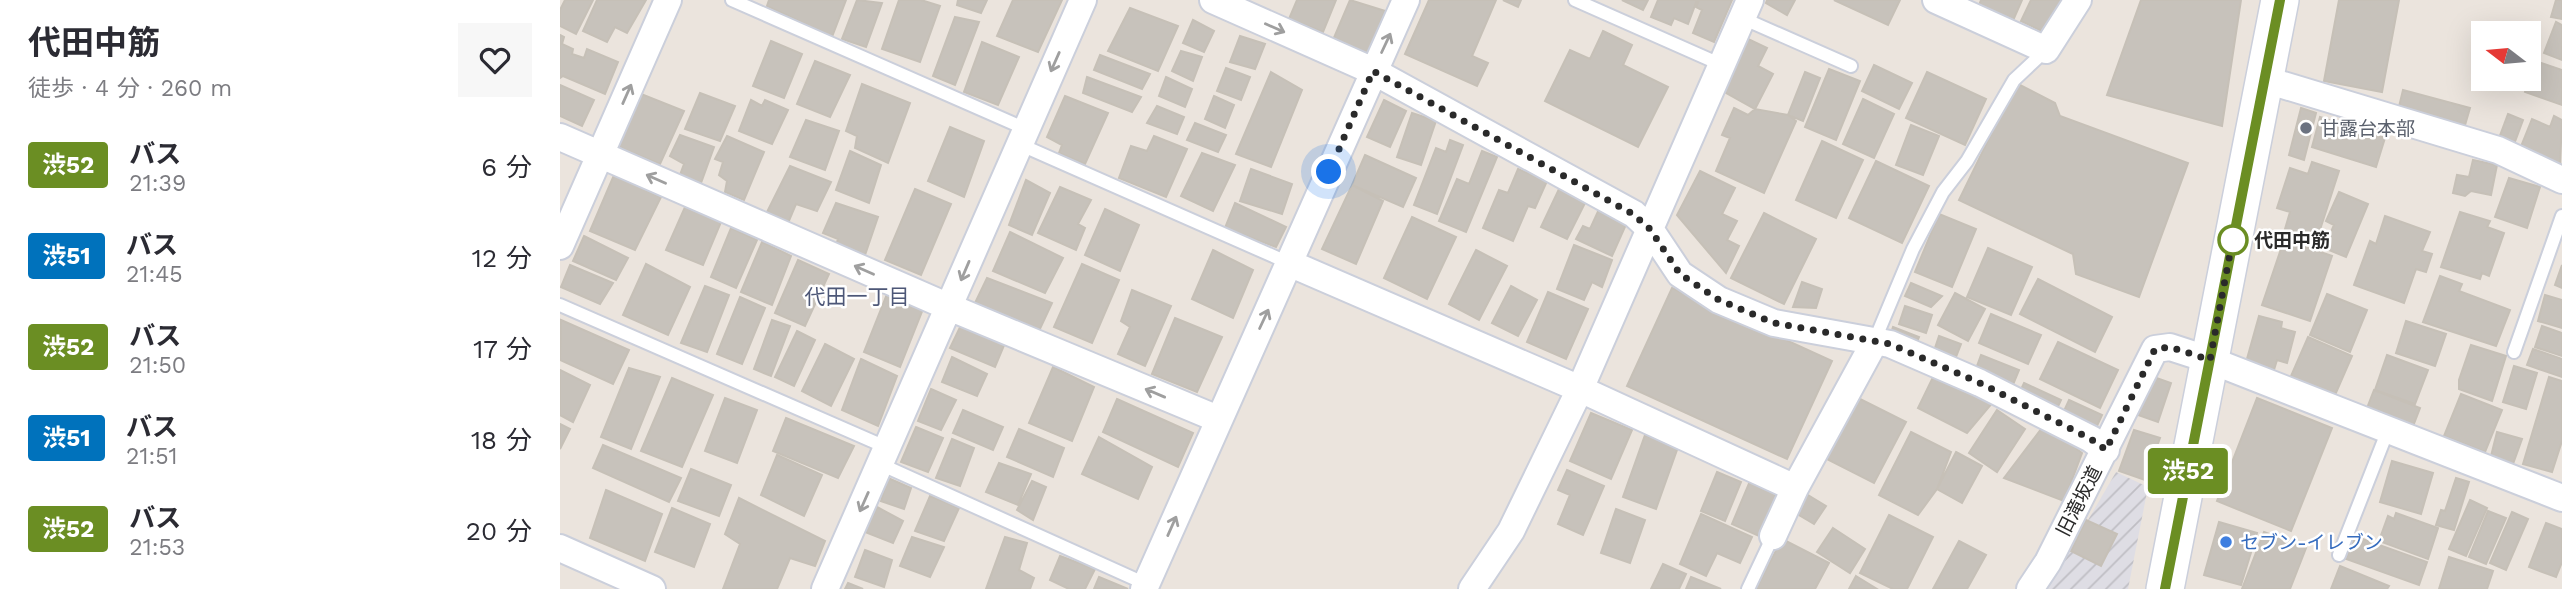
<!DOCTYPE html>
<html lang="ja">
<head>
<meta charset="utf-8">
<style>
	body { margin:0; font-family:"Work Sans","Noto Sans JP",sans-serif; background:#f7f7f7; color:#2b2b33; height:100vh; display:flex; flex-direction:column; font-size:26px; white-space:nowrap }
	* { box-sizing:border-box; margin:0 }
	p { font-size:23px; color:#7c7c81 }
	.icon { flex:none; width:38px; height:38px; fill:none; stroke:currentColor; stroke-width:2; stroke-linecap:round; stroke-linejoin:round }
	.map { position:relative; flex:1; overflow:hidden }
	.side { display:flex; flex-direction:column; background:#fff; width:560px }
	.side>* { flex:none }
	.badge { padding:0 14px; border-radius:5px; font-size:24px; line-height:46px }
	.needle { width:46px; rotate:286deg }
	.buttons { position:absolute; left:1911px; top:21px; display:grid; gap:14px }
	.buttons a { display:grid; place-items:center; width:70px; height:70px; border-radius:0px; background:#fff; box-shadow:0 7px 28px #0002; font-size:35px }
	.you { position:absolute; width:35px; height:35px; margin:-18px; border:5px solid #fff; border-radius:50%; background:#1a73e8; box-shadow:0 0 0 10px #1a73e833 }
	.map>.badge { position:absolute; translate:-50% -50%; box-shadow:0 0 0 4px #fff }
	.round { display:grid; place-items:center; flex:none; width:74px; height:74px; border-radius:0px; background:#f7f7f7 }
	.summary { display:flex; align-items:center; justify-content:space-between; height:119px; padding:0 28px }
	h1 { font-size:33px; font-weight:700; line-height:52px }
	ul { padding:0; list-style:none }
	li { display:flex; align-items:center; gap:21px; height:91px; padding:0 28px }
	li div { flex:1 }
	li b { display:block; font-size:26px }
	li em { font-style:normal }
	li .badge { min-width:77px; font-weight:700; text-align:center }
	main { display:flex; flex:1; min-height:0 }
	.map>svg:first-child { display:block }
	.industrial { fill:url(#industrial-furrows) }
	.building { fill:#c7c2bb; stroke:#c6c0b7; stroke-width:2 }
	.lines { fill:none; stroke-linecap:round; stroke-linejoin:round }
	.service-casing { stroke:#cbcfdb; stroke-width:16 }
	.minor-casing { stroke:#cbcfdb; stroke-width:30 }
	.secondary-casing { stroke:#cbcfdb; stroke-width:40 }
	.service { stroke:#fff; stroke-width:12 }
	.minor { stroke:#fff; stroke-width:26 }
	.secondary { stroke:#fff; stroke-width:37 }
	.oneway { stroke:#9f9f9f }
	.line-casing { stroke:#fff; stroke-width:16 }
	.line { stroke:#6b8e23; stroke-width:10 }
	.walk { stroke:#2a2a2a; stroke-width:7; stroke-dasharray:0 12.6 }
	.worship-dot { fill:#6b7280; stroke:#fff; stroke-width:2.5 }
	.stop-dot { fill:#fff; stroke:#6b8e23; stroke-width:3.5 }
	.shop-dot { fill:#3f7fe0; stroke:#fff; stroke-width:2.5 }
	.labels { text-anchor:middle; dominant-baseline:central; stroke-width:5; stroke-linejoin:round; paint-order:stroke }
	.worship-label { font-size:19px; fill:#5b616d; stroke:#fff; text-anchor:start }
	.stop-label { font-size:19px; font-weight:bold; fill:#2a2a2a; stroke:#fff; text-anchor:start }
	.street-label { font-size:19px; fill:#2a2a2a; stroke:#fff }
	.shop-label { font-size:19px; fill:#366cbe; stroke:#fff; text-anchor:start }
	.neighbourhood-label { font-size:21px; fill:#4d5777; stroke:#fff }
</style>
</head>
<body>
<main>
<section class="side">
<div class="summary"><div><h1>代田中筋</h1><p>徒歩 · 4 分 · 260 m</p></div><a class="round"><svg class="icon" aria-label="heart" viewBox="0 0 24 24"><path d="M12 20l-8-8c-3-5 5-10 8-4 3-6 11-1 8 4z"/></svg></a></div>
<ul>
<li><span class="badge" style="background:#6b8e23;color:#fff">渋52</span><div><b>バス</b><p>21:39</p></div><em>6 分</em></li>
<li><span class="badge" style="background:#0072bc;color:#fff">渋51</span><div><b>バス</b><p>21:45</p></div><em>12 分</em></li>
<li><span class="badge" style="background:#6b8e23;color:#fff">渋52</span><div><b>バス</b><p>21:50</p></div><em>17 分</em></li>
<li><span class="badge" style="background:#0072bc;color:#fff">渋51</span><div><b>バス</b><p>21:51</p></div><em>18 分</em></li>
<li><span class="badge" style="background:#6b8e23;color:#fff">渋52</span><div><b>バス</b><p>21:53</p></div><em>20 分</em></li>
</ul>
</section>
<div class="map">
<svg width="2002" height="589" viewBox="0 0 2002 589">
	<defs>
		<pattern id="industrial-furrows" width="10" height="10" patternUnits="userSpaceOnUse" patternTransform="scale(1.75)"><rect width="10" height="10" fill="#dedde4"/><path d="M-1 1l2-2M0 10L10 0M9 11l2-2" fill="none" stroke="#bfbec4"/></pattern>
	</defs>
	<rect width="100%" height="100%" fill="#ebe4dd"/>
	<path class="industrial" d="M1556,472L1588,487L1568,589H1488Z"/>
	<path class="building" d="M5,0H33L16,34L0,26V10Z
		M37,0H86L67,33L55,27L47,42L23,31Z
		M209,0H286L272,37L207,6Z
		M297,0L322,3L306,47L282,39Z
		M339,0H361L380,6L360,62L322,49Z
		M398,0H427L421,13L397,5Z
		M453,0H502L478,52L437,36Z
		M737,0H776L763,32L729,19Z
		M790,0L825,11L807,55L773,40Z
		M869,0H936L912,56L928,63L917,86L845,54Z
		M943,0H961L958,7Z
		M1062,0H1088L1083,10Z
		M1098,0H1137L1128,24L1114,18L1111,25L1091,17Z
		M1139,0H1172L1154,42L1133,33L1142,10L1136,7Z
		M1207,0H1235L1227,15L1206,3Z
		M1274,0H1340L1328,25Z
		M1421,0H1462L1451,25L1418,8Z
		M1471,0H1504L1488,34L1461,21Z
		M1581,0H1681L1662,126L1547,95Z
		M1779,0H1839L1822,92L1764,81Z
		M1996,0H2002V19L1991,17Z
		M570,8L618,26L598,71L548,51Z
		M395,17L419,22L395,85L373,76Z
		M633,20L654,31L644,52L623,43Z
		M1996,22L2002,25V60L1984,53Z
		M1043,31L1072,45L1063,65L1108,87L1078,147L985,101L1010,50L1030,59Z
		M0,35L4,37L2,44L13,49L12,54L24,58L27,49L58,62L45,94L3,76L0,78Z
		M680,36L705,44L695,69L670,62Z
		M1188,39L1207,48L1198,66L1213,74L1195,109L1161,90Z
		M211,41L242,54L224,98L193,86Z
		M422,42L459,57L438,105L404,92Z
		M621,51L642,57L633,81L612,71Z
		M540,55L590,74L582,89L534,70Z
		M255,61L290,75L270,117L237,104Z
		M1975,61L2002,70V105L1965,92Z
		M1314,65L1352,83L1339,109L1302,91Z
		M666,68L690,77L681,100L657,91Z
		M1269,69L1300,81L1276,140L1245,127Z
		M711,72L742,90L711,167L676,154Z
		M1245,72L1260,78L1243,121L1228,115Z
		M1367,72L1426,99L1405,145L1346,118Z
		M527,77L581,97L572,112L523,93Z
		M606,77L632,89L625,107L599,96Z
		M1456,83L1495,103L1500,116L1628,163L1579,297L1516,274L1513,254L1399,200Z
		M302,84L350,103L328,163L295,148L297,136L286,131Z
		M0,85L34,100L22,126L0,116Z
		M1843,90L1910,108L1903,132L1837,115Z
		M140,93L175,106L160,141L125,129Z
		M81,94L124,111L100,164L58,147Z
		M505,96L548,113L525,164L499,153L502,145L487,137Z
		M654,96L674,105L665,128L645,119Z
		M1303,99L1334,114L1314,158L1283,144Z
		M191,100L202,106L205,100L228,110L212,144L179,131Z
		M824,100L846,111L830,147L807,137Z
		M597,106L624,117L617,134L587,123Z
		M1174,108L1188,115L1195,109L1228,115L1236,121L1204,193L1156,171L1170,138L1162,135Z
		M1741,108L1756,113L1744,160L1729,155Z
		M852,113L876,121L861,165L837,157Z
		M1948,114L1963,120L1953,147L1938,141Z
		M1994,116L2002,120L2000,166L1960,149L1972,119L1990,127Z
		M1760,117L1825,138L1816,167L1752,147Z
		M246,120L279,131L265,170L230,157Z
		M635,123L666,135L658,152L627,140Z
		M1351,125L1379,136L1363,175L1336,165Z
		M390,127L424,141L404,197L368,181Z
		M120,135L154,147L141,183L120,175L124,164L110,156Z
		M167,136L204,152L184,200L165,192L167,181L159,175L163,162L155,159Z
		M594,136L627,149L606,197L559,178L571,146L587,151Z
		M890,140L903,145L877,214L854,205L876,148L886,152Z
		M1262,141L1303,160L1276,218L1236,200Z
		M290,151L321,165L309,203L276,190Z
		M922,151L937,157L906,232L879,221L897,179L909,184Z
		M642,153L675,165L653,211L621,196Z
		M805,155L856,178L843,207L792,185Z
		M1913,160L1937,165L1931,195L1911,191L1905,196L1893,193L1897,175L1909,177Z
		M1316,161L1369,186L1342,243L1289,218Z
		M1752,162L1779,171L1757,239L1725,229L1730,212L1717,208L1730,168L1748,174Z
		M230,166L271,182L257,211L236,204L228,223L207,212Z
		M691,169L732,184L722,214L680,201Z
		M958,169L987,181L975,208L968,206L953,241L923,228L939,190L948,193Z
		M1140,171L1175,188L1162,214L1177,221L1167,240L1179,246L1166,273L1117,215Z
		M54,175L101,197L75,250L30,231Z
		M1949,178L1980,187L1967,228L1935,217Z
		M466,180L490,193L472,235L449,225Z
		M792,185L823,201L796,264L762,249Z
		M500,187L531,200L518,224L525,228L516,250L478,233Z
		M355,189L391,204L361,275L325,260Z
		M999,189L1026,201L1007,239L981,227Z
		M1779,192L1808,204L1786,257L1764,248L1774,225L1766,221Z
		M276,203L318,217L305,255L276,245L278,239L263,233Z
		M675,203L726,227L716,247L665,228Z
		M125,207L161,222L143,265L106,250Z
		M1040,207L1068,220L1052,256L1016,239L1023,226L1030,229Z
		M545,209L579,225L560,271L525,255Z
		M1900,212L1930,221L1927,227L1944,233L1929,276L1922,273L1920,279L1881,267Z
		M1204,213L1256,239L1224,304L1171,278Z
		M1379,214L1416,229L1392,287L1355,272Z
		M1825,216L1870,232L1862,251L1872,254L1866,272L1856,269L1844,303L1794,285L1810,241L1816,244Z
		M852,217L896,237L867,299L824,278Z
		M171,228L197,240L176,288L151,277Z
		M450,232L503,258L485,293L433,271Z
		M24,236L68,258L56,280L13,261Z
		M1724,240L1772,256L1750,321L1702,305Z
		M202,242L231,256L212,305L181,292Z
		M1014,245L1052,260L1042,287L1032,282L1024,300L997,289Z
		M1428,248L1472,267L1451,315L1407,297Z
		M653,250L693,270L673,318L632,299Z
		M916,250L947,266L919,320L889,304Z
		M238,260L269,274L245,326L215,313Z
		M86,264L130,287L108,335L63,315Z
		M522,264L559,280L532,343L494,327Z
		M10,265L53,283L40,304L1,287Z
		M2002,265V288L1995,285Z
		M1880,276L1902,284L1899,291L1950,310L1936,346L1863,322Z
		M427,278L492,303L479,331L415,303Z
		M1478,279L1552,317L1535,352L1460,314Z
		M1242,282L1262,289L1256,308L1233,307Z
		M1351,283L1382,296L1371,307L1345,296Z
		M145,286L169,295L147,352L121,343Z
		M951,286L977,300L958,336L932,323Z
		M1112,288L1272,361L1227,459L1067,386Z
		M572,290L611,306L585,366L558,354L570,327L561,321Z
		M988,292L1028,309L1006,359L967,342Z
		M1395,293L1425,309L1408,341L1378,325Z
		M327,294L363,309L340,367L304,352Z
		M1767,294L1807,310L1790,352L1750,335Z
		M1985,295L2002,300V328L1978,321Z
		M180,297L205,308L182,364L157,354Z
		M1345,306L1372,315L1366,333L1339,324Z
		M1431,314L1481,335L1468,364L1419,343Z
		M1699,316L1722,322L1721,328L1735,332L1727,363L1717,360L1713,373L1685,366Z
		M615,318L662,337L637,392L592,374Z
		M1,320L69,350L53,384L0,360Z
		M212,320L230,326L211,376L194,369Z
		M1846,321L1886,334L1875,366L1836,353Z
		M402,323L445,343L435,367L390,348Z
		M1982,326L2002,333V356L1975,347Z
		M1333,327L1359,337L1355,346L1330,336Z
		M237,331L255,340L234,386L215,377Z
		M1379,336L1401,344L1394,362L1373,354Z
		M1748,337L1792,356L1772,402L1728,383Z
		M1498,342L1558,370L1540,408L1480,379Z
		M265,344L294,359L271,406L242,391Z
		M1911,345L1946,356L1932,401L1899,389V380Z
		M1973,349L2002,359V377L1967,365Z
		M1421,355L1459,370L1450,392L1413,377Z
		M1827,355L1868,370L1855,404L1815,390Z
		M392,357L427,374L417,396L382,382Z
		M301,359L337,376L318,426L282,410Z
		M1954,366L1977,373L1966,409L1943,402Z
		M493,367L534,387L512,441L469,423Z
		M69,368L100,377L71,449L41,437Z
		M0,370L30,385L13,422L0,415Z
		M1375,373L1433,402L1407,433L1358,408Z
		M1588,375L1611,383L1598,422L1575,414Z
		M1989,377L2002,381V441L1992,472L1963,464Z
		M112,378L153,395L122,467L81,451Z
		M1464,383L1501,400L1494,415L1457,398Z
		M371,389L396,400L381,430L358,421Z
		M1814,390L1860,408L1850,434L1804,416Z
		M1901,394L1942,410L1925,452L1884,436Z
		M1296,397L1346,422L1314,483L1265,458Z
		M165,398L197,410L177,463L145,451Z
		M1697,398L1772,428L1731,531L1657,501Z
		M557,399L633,433L618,467L543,432Z
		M1509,400L1542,415L1531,439L1498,424Z
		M403,410L443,427L433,450L393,433Z
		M1437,410L1465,429L1437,472L1409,453Z
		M1031,413L1072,430L1051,479L1010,461Z
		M226,418L294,446L278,478L213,451Z
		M0,424L10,429L0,449Z
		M1485,424L1522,453L1504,501L1444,478Z
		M356,427L383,438L368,472L341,462Z
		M459,429L504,448L493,477L447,457Z
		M1574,430L1600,438L1585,480L1559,471Z
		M1351,432L1391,452L1377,489L1358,515L1319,495Z
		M1937,432L1962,439L1953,464L1931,456Z
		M1085,435L1118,447L1096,509L1063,497Z
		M539,437L592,467L578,499L522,474Z
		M392,439L414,448L400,486L376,478Z
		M43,445L121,478L109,502L33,468Z
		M1396,452L1422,466L1402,503L1377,489Z
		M217,455L262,475L244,516L201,495Z
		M1832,461L1873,473L1861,514L1820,502Z
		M439,463L471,474L458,505L426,492Z
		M131,469L171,485L159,516L118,501Z
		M1007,470L1044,486L1023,535L998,524L1010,495L998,490Z
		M1157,472L1181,482L1165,521L1141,511Z
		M328,478L351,488L344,509L321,501Z
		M1896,478L1909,482L1894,530L1876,525L1881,510L1885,511Z
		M472,481L486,487L473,520L457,510Z
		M1190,481L1217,492L1199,536L1172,524Z
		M46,490L102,514L85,561L30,538Z
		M1243,492L1266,506L1254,524L1232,511Z
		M370,496L399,508L384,541L355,531Z
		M179,498L265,541L255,566L230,558L217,589H163L180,544L165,534Z
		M1910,500L1927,508L1906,556L1889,549Z
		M317,507L343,521L333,543L305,532Z
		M112,508L150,524L134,567L95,552Z
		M1056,509L1085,520L1070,563L1041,553Z
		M1928,511L1946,518L1926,564L1909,557Z
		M1952,512L1968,519L1946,570L1930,563Z
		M1836,513L1878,528L1868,559L1819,541L1828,516L1834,519Z
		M1141,514L1192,537L1180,563L1157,553L1146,576L1120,564Z
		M1329,515L1373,537L1347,589H1333L1300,573Z
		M1526,520L1557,534L1541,566L1511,551Z
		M1659,522L1697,533L1681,585L1644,575Z
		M1986,523L2002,529V562L1996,577L1969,567Z
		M1273,528L1305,549L1290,573L1257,552Z
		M1704,532L1746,548L1730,589H1682Z
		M1794,536L1867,562L1859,585L1786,559Z
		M352,537L384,547L370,577L340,566Z
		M445,537L467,543L459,570L474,578L470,589H426Z
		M1222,539L1269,563L1255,589H1196Z
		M1399,541L1426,555L1407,589H1373Z
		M305,550L332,560L324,587L295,577Z
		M500,556L535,569L525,589H509L490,580Z
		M1889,557L1933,571L1927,589H1879Z
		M1103,564L1126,574L1119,589H1091Z
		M1780,566L1829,586L1827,589H1771Z
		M1296,576L1317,589H1289Z
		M539,577L568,589H534Z
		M1131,577L1161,589H1126Z
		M288,583L303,589H285Z"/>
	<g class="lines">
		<defs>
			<path id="service" d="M172,0L466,129
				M1015,0L1162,65
				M1182,18L1291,66
				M459,144L729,263
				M0,305L328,448
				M1314,342L1353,249L1383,192L1407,161L1454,80L1486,50
				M1954,352L2002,216
				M320,464L586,584
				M1779,555L1828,430
				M1188,589L1213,536"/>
			<path id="minor" d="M653,0L813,71L1074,214L1090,229L1120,274L1159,300L1214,323L1330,344L1420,383L1531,439L1546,450
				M1376,0L1486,50L1518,0
				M1703,79L1938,150L2002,180
				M0,137L389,307L658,419
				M0,246L108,0
				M729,263L1020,389L1235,488
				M1213,536L1235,488L1314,343
				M0,548L92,589
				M265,589L523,0
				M584,589L846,0
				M912,589L951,531L1020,389L1190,0
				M1470,589L1488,562L1595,349L1610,347L1650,360L2002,498"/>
			<path id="secondary" d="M1605,589L1720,0"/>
		</defs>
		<use href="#service" class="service-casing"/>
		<use href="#minor" class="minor-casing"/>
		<use href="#secondary" class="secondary-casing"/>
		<use href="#service" class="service"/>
		<use href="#minor" class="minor"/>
		<use href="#secondary" class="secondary"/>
	</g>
	<defs><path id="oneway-shaft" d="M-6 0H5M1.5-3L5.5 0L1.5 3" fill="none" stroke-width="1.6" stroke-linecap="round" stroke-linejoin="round" transform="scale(1.75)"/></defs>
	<g class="oneway">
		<use href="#oneway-shaft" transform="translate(715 28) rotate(24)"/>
		<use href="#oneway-shaft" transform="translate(826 43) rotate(-65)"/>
		<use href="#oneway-shaft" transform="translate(495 62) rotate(114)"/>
		<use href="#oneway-shaft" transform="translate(67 94) rotate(-66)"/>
		<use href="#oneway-shaft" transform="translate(96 179) rotate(-156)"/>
		<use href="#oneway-shaft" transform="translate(304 270) rotate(-156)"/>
		<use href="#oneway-shaft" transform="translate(405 271) rotate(113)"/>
		<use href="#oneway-shaft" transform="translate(704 319) rotate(-65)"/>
		<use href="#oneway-shaft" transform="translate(595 393) rotate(-157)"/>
		<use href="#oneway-shaft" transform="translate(304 502) rotate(114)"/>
		<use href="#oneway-shaft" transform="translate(612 526) rotate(-66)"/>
	</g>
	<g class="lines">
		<defs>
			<path id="line" d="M1605,589L1720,0"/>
		</defs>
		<use href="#line" class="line-casing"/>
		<use href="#line" class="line"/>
		<path class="walk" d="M769,172L813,71L1073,214L1090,229L1120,274L1159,300L1214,323L1330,344L1420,383L1531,439L1546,450L1595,349L1610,347L1650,360L1674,232L1673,240"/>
	</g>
	<circle class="worship-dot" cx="1746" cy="128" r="7"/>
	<circle class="stop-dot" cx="1673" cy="240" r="14"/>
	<circle class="shop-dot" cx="1666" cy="542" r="7"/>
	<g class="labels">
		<g class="worship-label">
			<text x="1760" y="128">甘露台本部</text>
		</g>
		<g class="stop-label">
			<text x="1694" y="240">代田中筋</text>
		</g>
		<g class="street-label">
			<text transform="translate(1519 501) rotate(-63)">旧滝坂道</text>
		</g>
		<g class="shop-label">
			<text x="1680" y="542">セブン-イレブン</text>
		</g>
		<g class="neighbourhood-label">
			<text x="297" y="296">代田一丁目</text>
		</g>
	</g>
</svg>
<div class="buttons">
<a><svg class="needle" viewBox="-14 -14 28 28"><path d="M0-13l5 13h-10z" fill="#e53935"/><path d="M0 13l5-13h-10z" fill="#7c7c81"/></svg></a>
</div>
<div class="you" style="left:769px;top:172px"></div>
<b class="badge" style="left:1628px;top:471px;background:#6b8e23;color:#fff">渋52</b>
</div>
</main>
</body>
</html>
